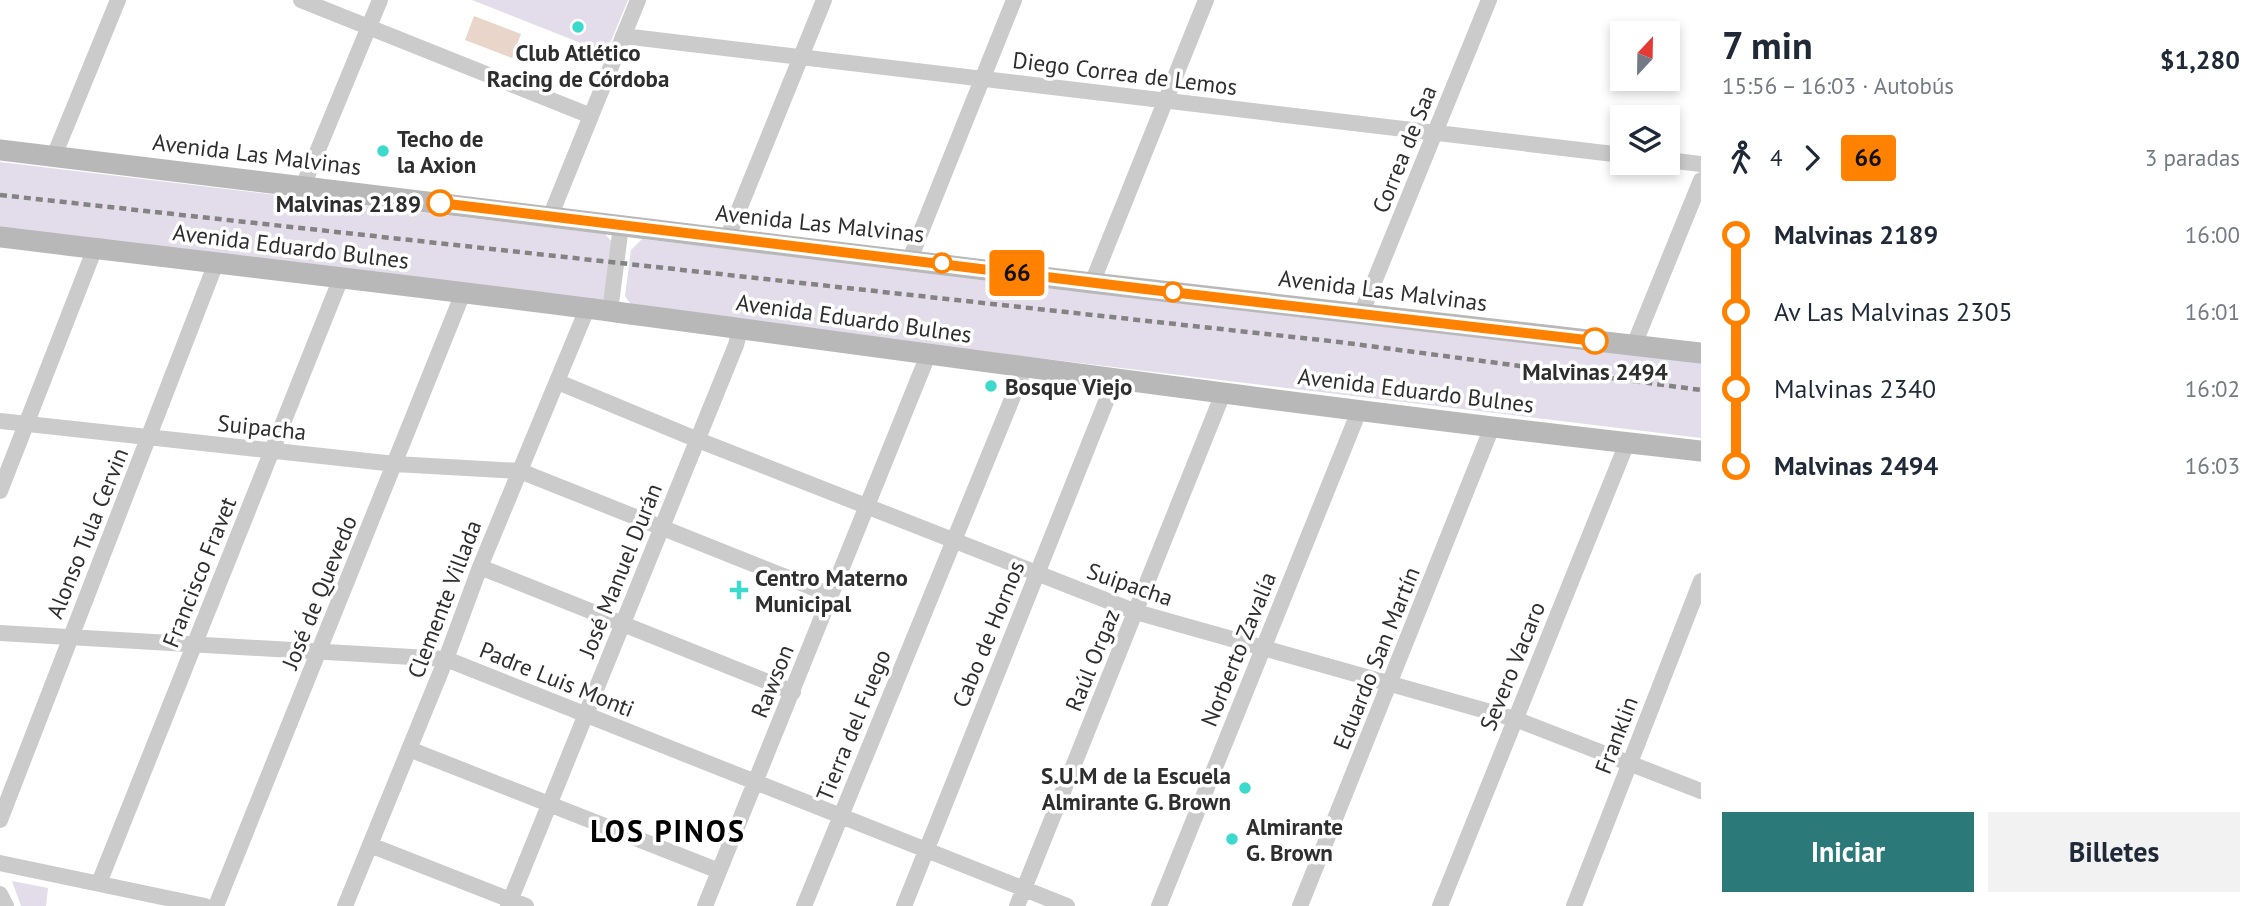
<!DOCTYPE html>
<html lang="es">
<head>
<meta charset="utf-8">
<style>
	body { margin:0; font-family:"PT Sans",sans-serif; background:#f2f2f3; color:#1f2937; height:100vh; display:flex; flex-direction:column; font-size:26px; white-space:nowrap }
	* { box-sizing:border-box; margin:0 }
	p { font-size:23px; color:#747a83 }
	.icon { flex:none; width:38px; height:38px; fill:none; stroke:currentColor; stroke-width:2; stroke-linecap:round; stroke-linejoin:round }
	.map { position:relative; flex:1; overflow:hidden }
	.details { display:flex; flex-direction:column; background:#fff; width:560px }
	.details>* { flex:none }
	.badge { padding:0 14px; border-radius:5px; font-size:24px; line-height:46px }
	.needle { width:46px; rotate:22deg }
	.controls { position:absolute; left:1610px; top:21px; display:grid; gap:14px }
	.controls a { display:grid; place-items:center; width:70px; height:70px; border-radius:0px; background:#fff; box-shadow:0 4px 10px #0003; font-size:35px }
	.map>.badge { position:absolute; translate:-50% -50%; box-shadow:0 0 0 4px #fff }
	.legs { display:flex; align-items:center; gap:10px; height:77px; padding:0 21px; font-size:23px }
	.legs p { margin-inline-start:auto }
	.headline { display:flex; align-items:center; justify-content:space-between; height:119px; padding:0 21px }
	h1 { font-size:38px; font-weight:600; line-height:52px }
	.cta { display:flex; gap:14px; margin-top:auto; padding:14px 21px }
	.cta a { flex:1; height:80px; border-radius:0px; background:#2c797a; color:#fff; font-size:28px; font-weight:600; line-height:80px; text-align:center }
	.cta a+a { background:#f2f2f3; color:#1f2937 }
	ul { padding:0 21px; list-style:none }
	li { display:flex; align-items:center; gap:24px; height:77px; font-size:26px }
	li i { display:grid; place-items:center; width:10px; height:100%; margin:0 9px; background:currentColor }
	li i::after { content:''; width:18px; height:18px; margin:-9px; border:5px solid; border-radius:50%; background:#fff }
	li p { margin-inline-start:auto }
	li:first-child i { background:linear-gradient(#0000 50%,currentColor 0) }
	li:last-child i { background:linear-gradient(currentColor 50%,#0000 0) }
	main { display:flex; flex:1; min-height:0 }
	.map>svg:first-child { display:block }
	.green { fill:#e3dcea }
	.water { fill:#e9d5c9 }
	.lines { fill:none; stroke-linecap:round; stroke-linejoin:round }
	.street { stroke:#cbcbcb; stroke-width:16 }
	.secondary { stroke:#b8b8b8; stroke-width:21 }
	.rail { stroke:#838383; stroke-width:4.5; stroke-dasharray:7 5; stroke-linecap:butt }
	.line-1-casing { stroke:#fff; stroke-width:16 }
	.line-1 { stroke:#ff8100; stroke-width:10 }
	.poi-dot { fill:#3bdacc; stroke:#fff; stroke-width:2.5 }
	.stop-1-dot { fill:#fff; stroke:#ff8100; stroke-width:3.5 }
	.labels { text-anchor:middle; dominant-baseline:central; stroke-width:7; stroke-linejoin:round; paint-order:stroke }
	.poi-label { font-size:23px; font-weight:bold; fill:#2e2e2e; stroke:#fff; text-anchor:start }
	.street-label { font-size:23px; fill:#2e2e2e; stroke:#fff }
	.stop-label { font-size:23px; font-weight:bold; fill:#2e2e2e; stroke:#fff; text-anchor:end }
	.district-label { font-size:30px; font-weight:bold; letter-spacing:2px; fill:#000; stroke:#fff }
</style>
</head>
<body>
<main>
<div class="map">
<svg width="1701" height="906" viewBox="0 0 1701 906">
	<rect width="100%" height="100%" fill="#fff"/>
	<path class="green" d="M472,0H628L606,53Z
		M0,162L605,234L614,244L607,298L589,305L0,234Z
		M642,239L1701,362V438L634,309L625,296L631,250Z
		M12,881L48,888L46,906H21Z"/>
	<path class="water" d="M474,16L521,34L512,58L465,40Z"/>
	<g class="lines">
		<path class="street" d="M301,0L591,116
			M623,36L1622,155
			M54,156L118,0
			M1668,160L1701,164
			M303,186L380,0
			M550,217L638,0
			M727,239L824,0
			M910,259L1014,0
			M1092,283L1206,0
			M610,311L621,226
			M1361,314L1489,0
			M1634,345L1701,180
			M558,382L698,440L1136,612L1515,719L1701,791
			M0,421L395,464L520,471L831,595
			M0,491L95,248
			M480,567L793,692
			M0,633L446,659L1067,906
			M409,749L719,871
			M0,820L216,263
			M370,845L526,906
			M0,863L205,906
			M99,883L341,278
			M0,894L6,906
			M216,906L463,293
			M345,906L446,659L480,567L587,309
			M508,906L736,345L740,329
			M705,906L928,355
			M804,906L1021,377L1023,367
			M904,906L1115,379
			M1017,906L1224,391
			M1159,906L1355,421L1356,410
			M1300,906L1492,427
			M1440,906L1627,443
			M1574,906L1701,581"/>
		<path class="secondary" d="M0,150L1092,283L1701,353
			M0,237C205,262 411,285 616,312C977,360 1338,411 1701,451"/>
		<path class="rail" d="M0,195L1339,342L1701,390"/>
	</g>
	<g class="lines">
		<defs>
			<path id="line-1" d="M440,203L1145,289L1595,341"/>
		</defs>
		<use href="#line-1" class="line-1-casing"/>
		<use href="#line-1" class="line-1"/>
	</g>
	<g class="poi-dot">
		<circle cx="578" cy="27" r="7"/>
		<circle cx="383" cy="151" r="7"/>
		<circle cx="991" cy="386" r="7"/>
		<path d="M735.5 579.5h7v7h7v7h-7v7h-7v-7h-7v-7h7z"/>
		<circle cx="1245" cy="788" r="7"/>
		<circle cx="1232" cy="839" r="7"/>
	</g>
	<g class="stop-1-dot">
		<circle cx="440" cy="203" r="12"/>
		<circle cx="942" cy="263" r="9"/>
		<circle cx="1173" cy="292" r="9"/>
		<circle cx="1595" cy="341" r="12"/>
	</g>
	<g class="labels">
		<g class="poi-label">
			<text x="578" y="52" text-anchor="middle">Club Atlético<tspan x="578" dy="26">Racing de Córdoba</tspan></text>
			<text x="397" y="138">Techo de<tspan x="397" dy="26">la Axion</tspan></text>
			<text x="1005" y="386">Bosque Viejo</text>
			<text x="755" y="577">Centro Materno<tspan x="755" dy="26">Municipal</tspan></text>
			<text x="1231" y="775" text-anchor="end">S.U.M de la Escuela<tspan x="1231" dy="26">Almirante G. Brown</tspan></text>
			<text x="1246" y="826">Almirante<tspan x="1246" dy="26">G. Brown</tspan></text>
		</g>
		<g class="street-label">
			<text transform="translate(1125 73) rotate(7)">Diego Correa de Lemos</text>
			<text transform="translate(1404 149) rotate(-68)">Correa de Saa</text>
			<text transform="translate(257 154) rotate(7)">Avenida Las Malvinas</text>
			<text transform="translate(820 223) rotate(6)">Avenida Las Malvinas</text>
			<text transform="translate(291 246) rotate(7)">Avenida Eduardo Bulnes</text>
			<text transform="translate(1383 290) rotate(7)">Avenida Las Malvinas</text>
			<text transform="translate(854 318) rotate(8)">Avenida Eduardo Bulnes</text>
			<text transform="translate(1416 390) rotate(7)">Avenida Eduardo Bulnes</text>
			<text transform="translate(262 427) rotate(6)">Suipacha</text>
			<text transform="translate(87 533) rotate(-68)">Alonso Tula Cervin</text>
			<text transform="translate(620 570) rotate(-68)">José Manuel Durán</text>
			<text transform="translate(199 572) rotate(-68)">Francisco Fravet</text>
			<text transform="translate(1130 584) rotate(19)">Suipacha</text>
			<text transform="translate(319 592) rotate(-68)">José de Quevedo</text>
			<text transform="translate(444 599) rotate(-69)">Clemente Villada</text>
			<text transform="translate(988 634) rotate(-68)">Cabo de Hornos</text>
			<text transform="translate(1238 649) rotate(-68)">Norberto Zavalía</text>
			<text transform="translate(1376 658) rotate(-68)">Eduardo San Martín</text>
			<text transform="translate(1092 660) rotate(-68)">Raúl Orgaz</text>
			<text transform="translate(1512 666) rotate(-68)">Severo Vacaro</text>
			<text transform="translate(557 679) rotate(22)">Padre Luis Monti</text>
			<text transform="translate(772 681) rotate(-68)">Rawson</text>
			<text transform="translate(853 725) rotate(-68)">Tierra del Fuego</text>
			<text transform="translate(1616 735) rotate(-69)">Franklin</text>
		</g>
		<g class="stop-label">
			<text x="421" y="203">Malvinas 2189</text>
			<text x="1595" y="371" text-anchor="middle">Malvinas 2494</text>
		</g>
		<g class="district-label">
			<text x="668" y="830">LOS PINOS</text>
		</g>
	</g>
</svg>
<div class="controls">
<a><svg class="needle" viewBox="-14 -14 28 28"><path d="M0-13l5 13h-10z" fill="#e53935"/><path d="M0 13l5-13h-10z" fill="#747a83"/></svg></a>
<a><svg class="icon" aria-label="layers" viewBox="0 0 24 24"><path d="M12 4l9 5-9 5-9-5zM3 14l9 5 9-5"/></svg></a>
</div>
<b class="badge" style="left:1017px;top:273px;background:#ff8100;color:#111">66</b>
</div>
<section class="details">
<div class="headline"><div><h1>7 min</h1><p>15:56 – 16:03 · Autobús</p></div><b>$1,280</b></div>
<div class="legs"><svg class="icon" aria-label="walk" viewBox="0 0 24 24"><circle cx="13" cy="4" r="2"/><path d="M13 8l-2 6 4 7M11 14l-3 7M7 12l3-4h3l4 4"/></svg>4<svg class="icon" aria-label="forward" viewBox="0 0 24 24"><path d="M9 5l7 7-7 7"/></svg><b class="badge" style="background:#ff8100;color:#111">66</b><p>3 paradas</p></div>
<ul>
<li><i style="color:#ff8100"></i><b>Malvinas 2189</b><p>16:00</p></li>
<li><i style="color:#ff8100"></i><span>Av Las Malvinas 2305</span><p>16:01</p></li>
<li><i style="color:#ff8100"></i><span>Malvinas 2340</span><p>16:02</p></li>
<li><i style="color:#ff8100"></i><b>Malvinas 2494</b><p>16:03</p></li>
</ul>
<div class="cta"><a>Iniciar</a><a>Billetes</a></div>
</section>
</main>
</body>
</html>
